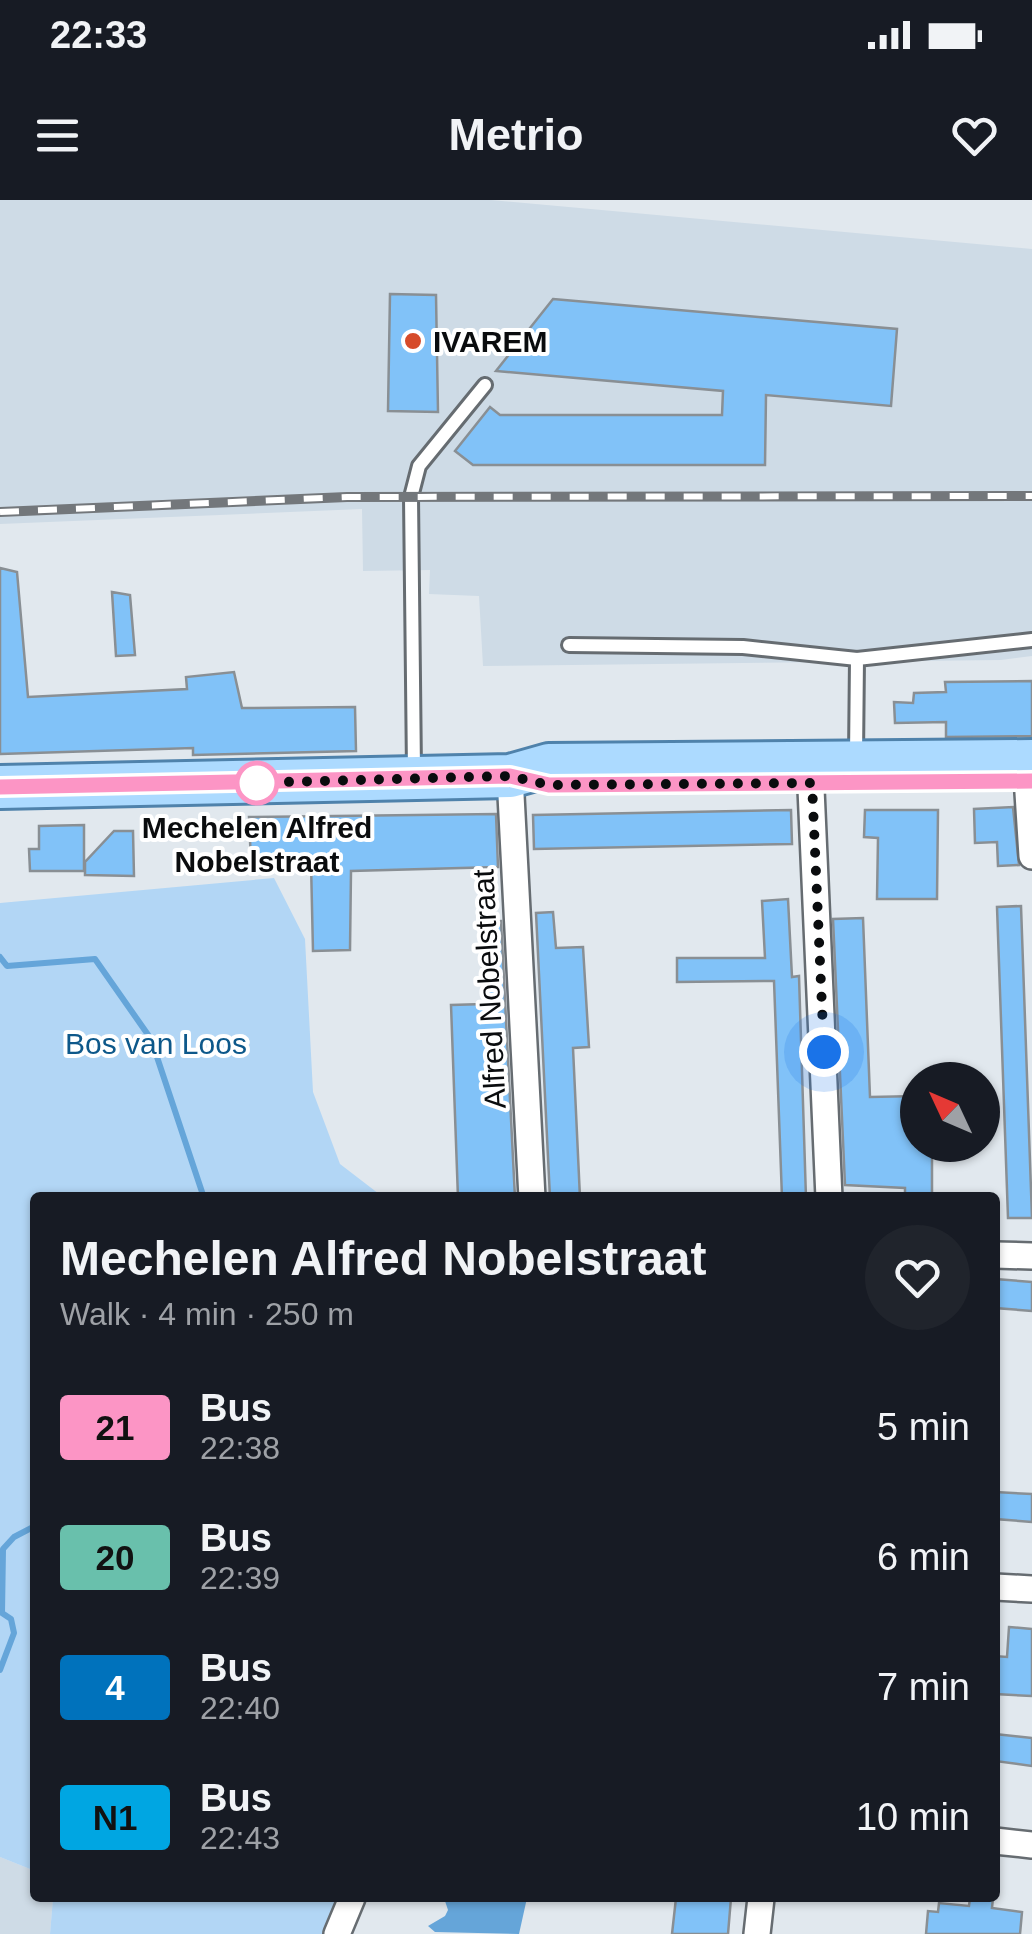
<!DOCTYPE html>
<html lang="en">
<head>
<meta charset="utf-8">
<style>
	body { margin:0; font-family:Helvetica,sans-serif; background:#20242c; color:#f1f3f6; height:100vh; display:flex; flex-direction:column; font-size:38px; white-space:nowrap }
	* { box-sizing:border-box; margin:0 }
	p { font-size:32px; color:#9ea1a6 }
	.icon { flex:none; width:55px; height:55px; fill:none; stroke:currentColor; stroke-width:2; stroke-linecap:round; stroke-linejoin:round }
	.map { position:relative; flex:1; overflow:hidden }
	.drawer { position:absolute; left:30px; top:992px; width:970px; height:710px; display:flex; flex-direction:column; background:#171b24; border-radius:10px; box-shadow:0 2px 8px #0004 }
	.drawer>* { flex:none }
	.badge { padding:0 20px; border-radius:8px; font-size:35px; line-height:65px }
	.needle { width:65px; rotate:314deg }
	.controls { position:absolute; left:900px; top:862px; display:grid; gap:20px }
	.controls a { display:grid; place-items:center; width:100px; height:100px; border-radius:50%; background:#171b24; box-shadow:0 2px 8px #0004; font-size:50px }
	.you { position:absolute; width:50px; height:50px; margin:-25px; border:8px solid #fff; border-radius:50%; background:#1a73e8; box-shadow:0 0 0 15px #1a73e833 }
	.map>.badge { position:absolute; translate:-50% -50%; box-shadow:0 0 0 5px #fff }
	.round { display:grid; place-items:center; flex:none; width:105px; height:105px; border-radius:52px; background:#20242c }
	.overview { display:flex; align-items:center; justify-content:space-between; height:170px; padding:0 30px }
	h1 { font-size:48px; font-weight:700; line-height:75px }
	ul { padding:0; list-style:none }
	li { display:flex; align-items:center; gap:30px; height:130px; padding:0 30px }
	li div { flex:1 }
	li b { display:block; font-size:38px }
	li em { font-style:normal }
	li .badge { min-width:110px; font-weight:700; text-align:center }
	.status { display:flex; justify-content:space-between; align-items:center; height:70px; padding:0 50px; background:#171b24; direction:ltr }
	.status svg { height:28px; fill:currentColor }
	header { display:flex; justify-content:space-between; align-items:center; height:130px; padding:0 30px; background:#171b24; font-size:45px; font-weight:700 }
	.map>svg:first-child { display:block }
	.built { fill:#cedbe6 }
	.green { fill:#b2d6f5 }
	.water { fill:#65a5d9 }
	.lines { fill:none; stroke-linecap:round; stroke-linejoin:round }
	.stream { stroke:#65a5d9; stroke-width:6 }
	.building { fill:#81c2f8; stroke:#898f94; stroke-width:2.5 }
	.lane-casing { stroke:#666c71; stroke-width:18 }
	.street-casing { stroke:#666c71; stroke-width:30 }
	.primary-casing { stroke:#4f82ab; stroke-width:48 }
	.lane { stroke:#fff; stroke-width:12 }
	.street { stroke:#fff; stroke-width:25 }
	.primary { stroke:#acdaff; stroke-width:42 }
	.rail-casing { stroke:#73777b; stroke-width:10 }
	.rail { stroke:#fff; stroke-width:6; stroke-dasharray:19; stroke-linecap:butt }
	.line-casing { stroke:#fff; stroke-width:22 }
	.line { stroke:#fc95c5; stroke-width:15 }
	.walk { stroke:#0a0c0e; stroke-width:10; stroke-dasharray:0 18 }
	.poi-dot { fill:#d64b2a; stroke:#fff; stroke-width:4 }
	.stop-dot { fill:#fff; stroke:#fc95c5; stroke-width:5 }
	.labels { text-anchor:middle; dominant-baseline:central; stroke-width:8; stroke-linejoin:round; paint-order:stroke }
	.poi-label { font-size:30px; font-weight:bold; fill:#0a0c0e; stroke:#fff; text-anchor:start }
	.stop-label { font-size:30px; font-weight:bold; fill:#0a0c0e; stroke:#fff }
	.street-label { font-size:30px; fill:#0a0c0e; stroke:#fff }
	.park-label { font-size:30px; fill:#0d588a; stroke:#fff }
</style>
</head>
<body>
<div class="status"><b>22:33</b><svg viewBox="0 0 49 12"><path d="M0 12V9h3v3zM5 12V6h3v6zM10 12V3h3v9zM15 12V0h3v12zM26 1h20v11H26zM47 4h2v5h-2z"/></svg></div>
<header><svg class="icon" aria-label="menu" viewBox="0 0 24 24"><path d="M4 6h16M4 12h16M4 18h16"/></svg>Metrio<svg class="icon" aria-label="heart" viewBox="0 0 24 24"><path d="M12 20l-8-8c-3-5 5-10 8-4 3-6 11-1 8 4z"/></svg></header>
<div class="map">
<svg width="1032" height="1734" viewBox="0 0 1032 1734">
	<rect width="100%" height="100%" fill="#e1e8ee"/>
	<path class="built" d="M0,0H491L1032,49V456L1001,460L483,466L479,396L429,394L430,370L363,371L362,309L0,324Z
		M0,1657L35,1671V1698H53L50,1734H0Z"/>
	<path class="green" d="M274,678L305,739L313,892L340,964L383,997L35,998V1671L0,1657V703Z
		M53,1698H336L324,1734H50Z"/>
	<path class="water" d="M444,1698H527L519,1734L435,1732L428,1726L445,1716L448,1710Z"/>
	<g class="lines">
		<path class="stream" d="M0,757L7,766L95,759L151,839L204,998
			M0,1470L14,1433L11,1419L2,1413L3,1349L14,1337L35,1326"/>
	</g>
	<path class="building" d="M390,94L436,95L438,212L388,211Z
		M553,99L897,129L891,206L766,195L765,265H473L455,251L490,207L500,215H722L723,191L496,171Z
		M0,368L17,372L28,497L187,489L186,477L234,472L242,508L355,507L356,551L193,555V548L0,554Z
		M112,392L130,395L135,455L116,456Z
		M1032,481V536L946,537V522L895,523L894,502L913,503L914,493L946,492L945,482Z
		M1013,607L1019,665L998,666L997,642L975,643L974,609Z
		M791,610L792,644L534,649L533,615Z
		M865,610H938L937,699H877L878,638L864,637Z
		M496,614L498,667L351,671L350,750L313,751L311,663H251L249,617Z
		M84,625V671H30L29,649H39V626Z
		M114,631H133L134,676L85,675V662Z
		M788,699L792,777L799,776L806,998H782L774,781L677,782V758H765L762,701Z
		M1021,706L1032,1018H1008L997,707Z
		M553,712L556,748L583,747L589,847L573,848L580,998H550L536,713Z
		M863,718L870,897L918,896V945H932V998H905V988L845,985L833,719Z
		M501,721L515,998H458L451,805L484,804L480,722Z
		M995,1079L1032,1082V1111L995,1108Z
		M995,1292L1032,1294V1322L995,1319Z
		M1009,1427L1032,1429V1496L995,1494V1456L1007,1457Z
		M995,1534L1032,1538V1566L995,1561Z
		M676,1698H731L728,1734H672Z
		M970,1698H993L992,1708L1022,1712L1020,1734H926L928,1711L938,1712L939,1703L969,1706Z"/>
	<g class="lines">
		<defs>
			<path id="lane" d="M569,445L743,447L857,459L1032,440
				M856,556L857,459
				M414,571L411,297L419,266L485,185"/>
			<path id="street" d="M1026,561L1032,656
				M810,566L829,998
				M510,576L532,998
				M995,1055L1032,1056
				M995,1387L1032,1389
				M995,1641L1032,1645
				M337,1734L352,1698
				M757,1734L761,1698"/>
			<path id="primary" d="M0,587L510,576L549,565L1032,561"/>
		</defs>
		<use href="#lane" class="lane-casing"/>
		<use href="#street" class="street-casing"/>
		<use href="#primary" class="primary-casing"/>
		<use href="#lane" class="lane"/>
		<use href="#street" class="street"/>
		<use href="#primary" class="primary"/>
		<defs>
			<path id="rail" d="M0,312L347,297L1032,296"/>
		</defs>
		<use href="#rail" class="rail-casing"/>
		<use href="#rail" class="rail"/>
	</g>
	<g class="lines">
		<defs>
			<path id="line" d="M0,587L510,576L549,585L1032,581"/>
		</defs>
		<use href="#line" class="line-casing"/>
		<use href="#line" class="line"/>
		<path class="walk" d="M257,583H246L510,576L549,585L812,583L824,852"/>
	</g>
	<circle class="poi-dot" cx="413" cy="141" r="10"/>
	<circle class="stop-dot" cx="257" cy="583" r="20"/>
	<g class="labels">
		<g class="poi-label">
			<text x="433" y="141">IVAREM</text>
		</g>
		<g class="stop-label">
			<text x="257" y="627">Mechelen Alfred<tspan x="257" dy="34">Nobelstraat</tspan></text>
		</g>
		<g class="street-label">
			<text transform="translate(489 789) rotate(-93)">Alfred Nobelstraat</text>
		</g>
		<g class="park-label">
			<text x="156" y="843">Bos van Loos</text>
		</g>
	</g>
</svg>
<div class="controls">
<a><svg class="needle" viewBox="-14 -14 28 28"><path d="M0-13l5 13h-10z" fill="#e53935"/><path d="M0 13l5-13h-10z" fill="#9ea1a6"/></svg></a>
</div>
<div class="you" style="left:824px;top:852px"></div>
<section class="drawer">
<div class="overview"><div><h1>Mechelen Alfred Nobelstraat</h1><p>Walk · 4 min · 250 m</p></div><a class="round"><svg class="icon" aria-label="heart" viewBox="0 0 24 24"><path d="M12 20l-8-8c-3-5 5-10 8-4 3-6 11-1 8 4z"/></svg></a></div>
<ul>
<li><span class="badge" style="background:#fc95c5;color:#111">21</span><div><b>Bus</b><p>22:38</p></div><em>5 min</em></li>
<li><span class="badge" style="background:#69c0ac;color:#111">20</span><div><b>Bus</b><p>22:39</p></div><em>6 min</em></li>
<li><span class="badge" style="background:#0072bc;color:#fff">4</span><div><b>Bus</b><p>22:40</p></div><em>7 min</em></li>
<li><span class="badge" style="background:#00a6e2;color:#111">N1</span><div><b>Bus</b><p>22:43</p></div><em>10 min</em></li>
</ul>
</section>
</div>
</body>
</html>
